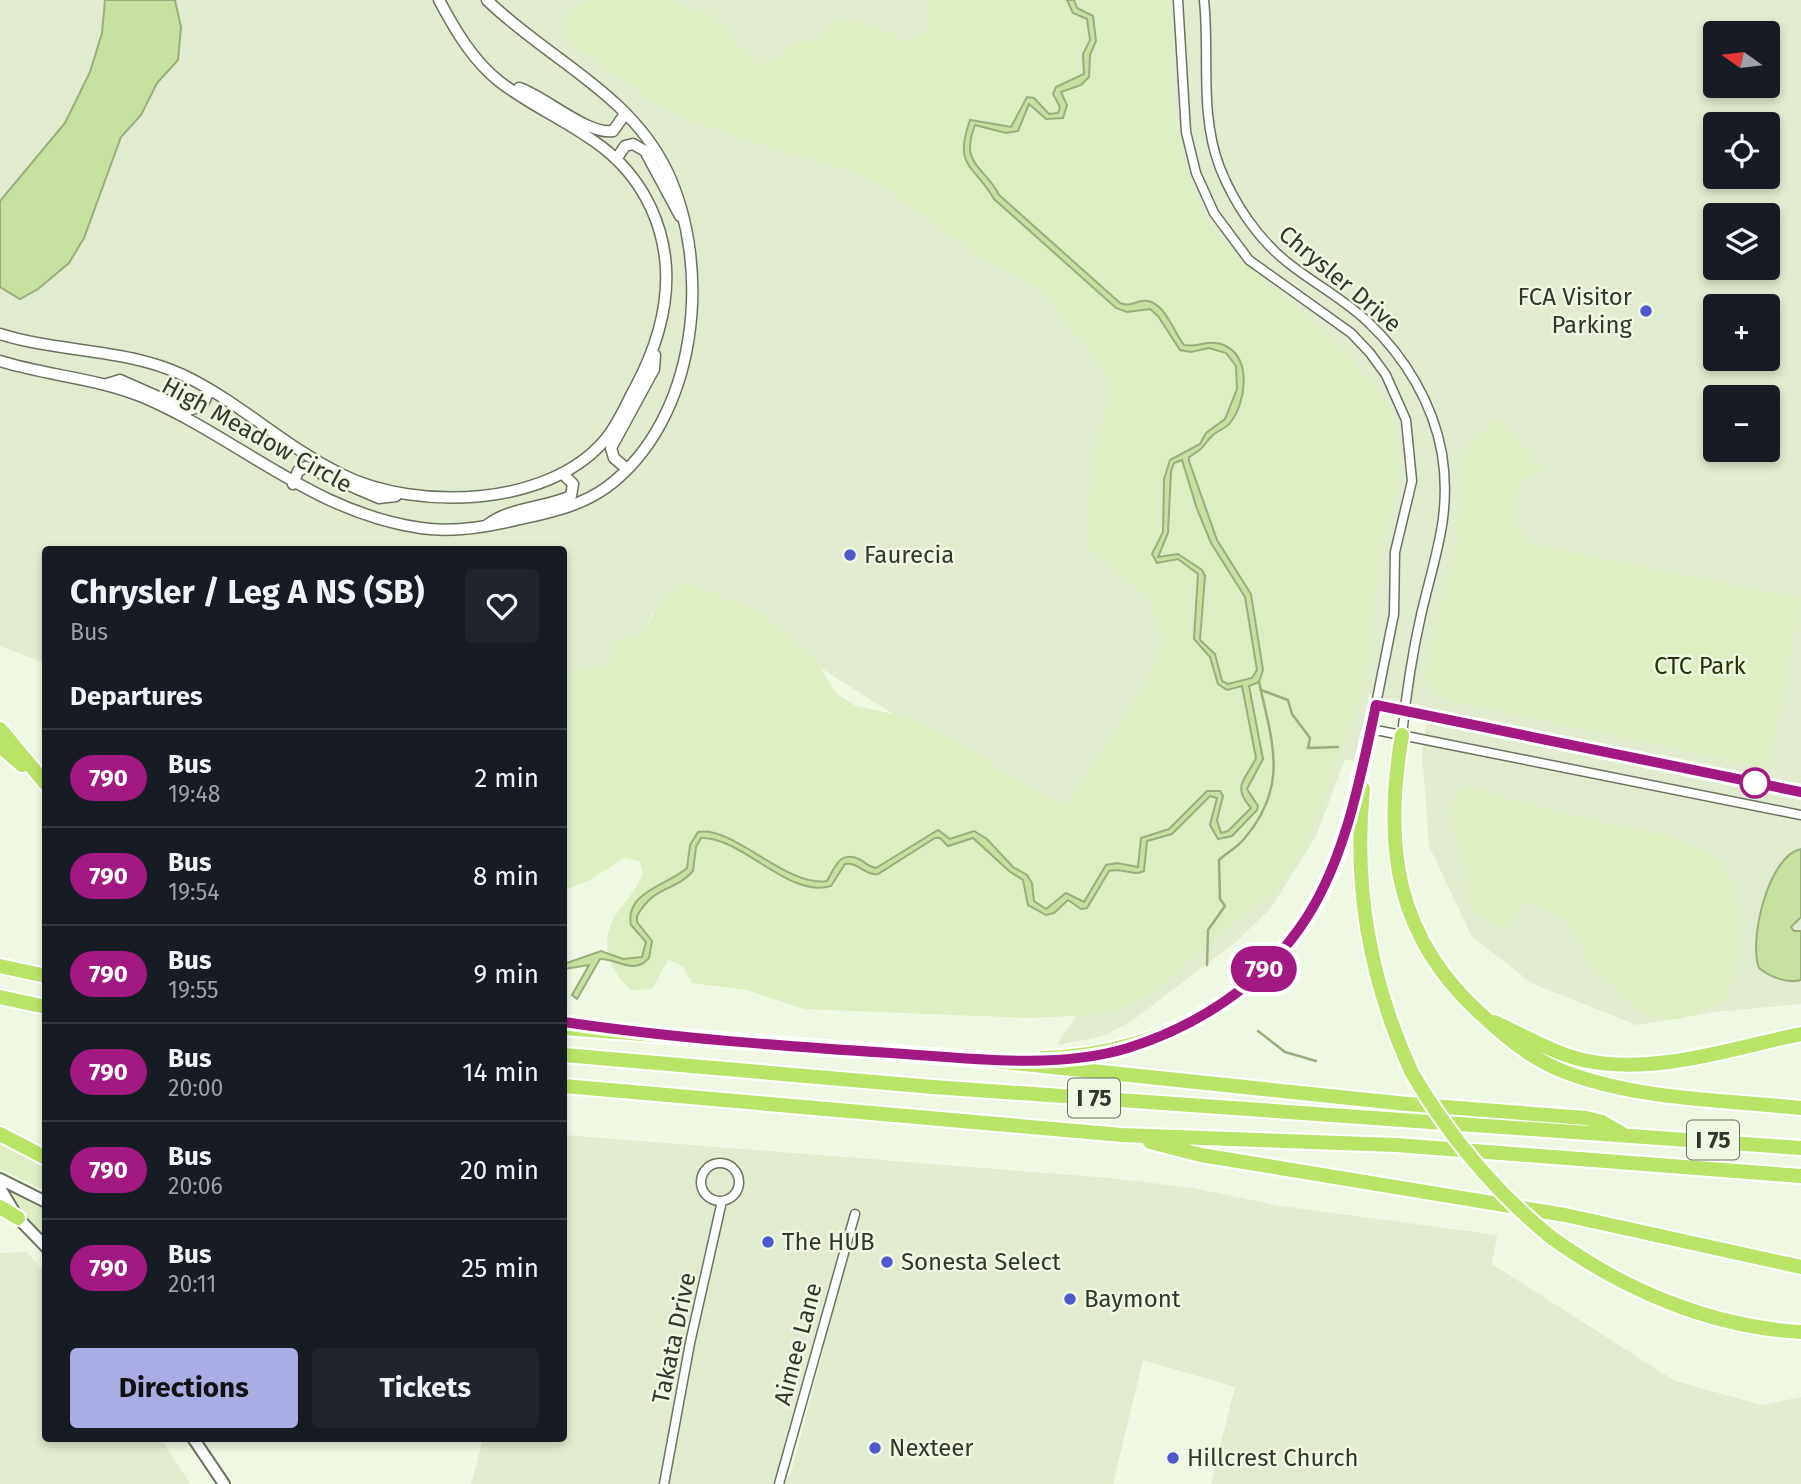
<!DOCTYPE html>
<html lang="en">
<head>
<meta charset="utf-8">
<style>
	body { margin:0; font-family:"Fira Sans",sans-serif; background:#20242c; color:#f1f3f6; height:100vh; display:flex; flex-direction:column; font-size:26px; white-space:nowrap }
	* { box-sizing:border-box; margin:0 }
	p { font-size:23px; color:#9ea1a6 }
	.icon { flex:none; width:38px; height:38px; fill:none; stroke:currentColor; stroke-width:2; stroke-linecap:round; stroke-linejoin:round }
	.map { position:relative; flex:1; overflow:hidden }
	.sheet { position:absolute; left:42px; top:546px; width:525px; height:896px; display:flex; flex-direction:column; background:#171b24; border-radius:7px; box-shadow:0 4px 10px #0003 }
	.sheet>* { flex:none }
	.badge { padding:0 14px; border-radius:23px; font-size:24px; line-height:46px }
	.needle { width:46px; rotate:284deg }
	.buttons { position:absolute; left:1703px; top:21px; display:grid; gap:14px }
	.buttons a { display:grid; place-items:center; width:77px; height:77px; border-radius:7px; background:#171b24; box-shadow:0 4px 10px #0003; font-size:35px }
	.map>.badge { position:absolute; translate:-50% -50%; box-shadow:0 0 0 4px #fff }
	h2 { padding:0 28px; font-size:26px; line-height:63px }
	.round { display:grid; place-items:center; flex:none; width:74px; height:74px; border-radius:7px; background:#20242c }
	.head { display:flex; align-items:center; justify-content:space-between; height:119px; padding:0 28px }
	h1 { font-size:33px; font-weight:700; line-height:52px }
	.action { display:flex; gap:14px; margin-top:auto; padding:14px 28px }
	.action a { flex:1; height:80px; border-radius:7px; background:#a9ade4; color:#111; font-size:28px; font-weight:700; line-height:80px; text-align:center }
	.action a+a { background:#20242c; color:#f1f3f6 }
	ul { padding:0; list-style:none }
	li { display:flex; align-items:center; gap:21px; height:98px; padding:0 28px; border-top:2px solid #363941 }
	li div { flex:1 }
	li b { display:block; font-size:26px }
	li em { font-style:normal }
	li .badge { min-width:77px; font-weight:700; text-align:center }
	.map>svg:first-child { display:block }
	.built { fill:#e0ebcf; fill-rule:evenodd }
	.green { fill:#dceec2 }
	.water { fill:#c7e19e; stroke:#9aae7c; stroke-width:2; fill-rule:evenodd }
	.lines { fill:none; stroke-linecap:round; stroke-linejoin:round }
	.stream { stroke:#9aae7c; stroke-width:2.5 }
	.minor-casing { stroke:#6b7360; stroke-width:11 }
	.tertiary-casing { stroke:#6b7360; stroke-width:13 }
	.secondary-casing { stroke:#6b7360; stroke-width:14 }
	.motorway-casing { stroke:#fff; stroke-width:18 }
	.minor { stroke:#fff; stroke-width:8 }
	.tertiary { stroke:#fff; stroke-width:10 }
	.secondary { stroke:#fff; stroke-width:10 }
	.motorway { stroke:#b9e468; stroke-width:14 }
	.motorway-bridge-casing { stroke:#fff; stroke-width:18; stroke-linecap:butt }
	.motorway-bridge { stroke:#b9e468; stroke-width:14 }
	.line-casing { stroke:#fff; stroke-width:16 }
	.line { stroke:#a31984; stroke-width:10 }
	.poi-dot { fill:#5058ce; stroke:#eff8e2; stroke-width:2.5 }
	.stop-dot { fill:#fff; stroke:#a31984; stroke-width:3.5 }
	.labels { text-anchor:middle; dominant-baseline:central; stroke-width:5; stroke-linejoin:round; paint-order:stroke }
	.shield { fill:#eff8e2; stroke:#6b7063; stroke-width:2 }
	.shield-label { font-size:23px; font-weight:bold; fill:#32362d }
	.street-label { font-size:24px; fill:#32362d; stroke:#eff8e2 }
	.poi-label { font-size:24px; fill:#32362d; stroke:#eff8e2; text-anchor:start }
	.park-label { font-size:24px; fill:#263402; stroke:#eff8e2 }
</style>
</head>
<body>
<div class="map">
<svg width="1801" height="1484" viewBox="0 0 1801 1484">
	<rect width="100%" height="100%" fill="#eff8e2"/>
	<path class="built" d="M0,0H1801V1004L1714,1012L1637,1025L1533,984L1472,937L1429,846L1422,749L1430,708L1369,694L1356,762L1345,759L1316,836L1271,908L1237,941L1132,1021L1103,1036L1057,1045L1099,982L1061,821L686,582L651,615L645,635L609,665L564,671V550H46L45,663L0,646ZM1715,33H1768V86H1715ZM1715,124H1768V177H1715ZM1715,215H1768V268H1715ZM1715,306H1768V359H1715ZM1715,397H1768V450H1715Z
		M564,1135L1109,1178L1193,1188L1281,1206L1497,1235L1492,1264L1675,1381L1762,1405L1801,1397V1484H1211L1235,1387L1143,1360L1113,1484H785L792,1469L824,1348L815,1347L774,1484H471L483,1439L564,1438Z
		M27,1252L45,1273L46,1438L161,1439L190,1484H0V1253Z"/>
	<path class="green" d="M592,0H670L685,8L706,12L723,25L740,49L761,66L793,46L817,38L840,19L883,29L909,43L927,29L928,0H1169L1172,98L1180,144L1200,209L1217,235L1239,257L1337,345L1378,390L1392,415L1400,447L1398,486L1381,548L1366,681L1307,840L1293,868L1274,892L1247,910L1153,993L1125,1008L1092,1015L1029,1018L804,1009L747,990L692,983L683,966L668,960L652,989L631,990C610,972 599,944 614,918C625,900 635,894 643,872L639,861L624,858L590,880L564,890V671L609,665L618,638L645,635C653,610 662,593 686,581L760,614L815,660L837,694L856,706L911,718L944,734L1056,804L1066,803L1149,677L1163,638L1149,598L1087,548L1092,466L1113,381L1040,289L974,252L904,201L857,172L734,137L659,105L570,43L565,26L573,6Z
		M1499,419L1520,445L1533,454L1531,462L1542,464L1541,469L1520,483L1512,516L1530,544L1801,599L1768,768L1456,702C1439,698 1426,692 1425,674L1437,616L1454,561L1461,494V458L1470,443Z
		M1464,786L1577,817L1664,835L1707,852L1721,863L1735,884L1738,954L1727,996C1674,1032 1651,1026 1608,981C1602,975 1594,970 1588,963C1584,957 1583,949 1580,943C1567,918 1549,905 1522,903L1505,933L1471,909C1468,893 1469,874 1464,859C1456,834 1439,808 1464,786Z
		M0,1142L45,1165V1190L0,1169Z
		M11,1192L45,1211V1237L27,1218Z"/>
	<path class="water" d="M105,0H175L181,27L178,60L157,83L141,115L121,137L84,238L69,263L38,289L20,299L0,287V201L65,123L90,72L102,33Z
		M1067,0H1074L1077,8L1093,16L1096,41L1090,55L1089,77L1081,85L1061,92L1067,105L1063,118L1046,119L1029,104L1018,131L1006,133L975,125C959,166 985,166 999,195L1120,303C1131,308 1137,299 1148,301C1165,304 1174,332 1184,345C1198,348 1210,338 1226,346C1252,360 1246,403 1230,423C1225,429 1218,430 1212,436C1202,446 1206,447 1189,457V461L1217,540L1251,594L1263,670L1259,682L1249,686L1263,759L1247,789L1258,806L1257,810L1232,836L1218,839L1210,825L1217,798L1210,796L1172,834L1147,841L1144,871C1133,877 1122,867 1109,871L1087,908L1081,909L1068,900L1054,913L1046,915L1028,905L1023,880L1009,871L973,838L948,846L940,838H935L878,874C865,876 859,862 845,864L831,886C789,899 741,836 701,838L696,847L693,871C675,892 655,884 637,916V922L652,941L649,958C633,976 617,958 600,959L577,999L572,995L589,965L564,969V964L601,951L623,959L642,957L646,942L631,925C624,892 670,884 687,868L690,845L698,832C733,825 787,888 827,881C835,867 840,849 861,860C867,864 869,867 876,868L938,830L950,839L974,831L987,839L1013,867L1027,875L1032,883L1034,901L1046,909L1066,893L1084,902L1106,865L1117,863L1138,867L1141,838L1169,829L1207,791H1220L1223,796L1217,820L1221,833L1228,831L1251,808C1231,785 1246,780 1256,758L1242,686L1227,690L1218,684L1210,657L1194,639L1198,574L1178,559L1157,563L1152,554L1163,532L1164,479L1170,460L1200,444L1206,433L1225,419L1237,389L1236,366L1226,353L1209,348L1191,352L1180,350L1158,316L1150,309L1127,312L1116,308L994,199C974,164 953,168 970,120L1011,127L1027,97L1034,98L1049,114L1058,113L1060,107L1053,94L1056,87L1084,74L1083,54L1090,40L1087,19L1073,13ZM1182,460L1197,509L1211,543L1245,597L1257,670L1252,678L1228,684L1222,681L1215,654L1200,640L1205,576L1202,570L1178,554L1158,557L1168,533L1171,471L1174,463Z
		M1801,849V917L1791,927L1794,931H1801V980C1788,984 1770,977 1759,968C1748,940 1769,855 1801,849Z"/>
	<g class="lines">
		<path class="stream" d="M1261,690L1288,700L1292,714L1310,738L1308,748L1338,747
			M1207,965L1208,930L1225,906L1220,899L1219,860C1227,852 1237,848 1244,839C1289,786 1273,745 1259,682
			M1258,1031L1285,1052L1316,1061"/>
		<defs>
			<path id="minor" d="M1178,0L1186,132L1196,173L1214,213L1249,260L1351,333L1370,353L1386,375L1406,420L1412,481L1395,552L1394,614L1371,729L1801,815
				M1204,0C1210,57 1199,113 1220,168C1234,203 1257,238 1287,262C1313,283 1344,299 1368,322C1405,357 1433,403 1442,454C1452,515 1434,558 1421,615C1412,655 1406,695 1402,735
				M1376,705L1801,792
				M701 1182a19 19 0 1 1 38 0a19 19 0 1 1-38 0Z
				M664,1484L690,1343L722,1201
				M779,1484L855,1214"/>
			<path id="tertiary" d="M519,88C546,97 587,135 613,131L625,114
				M617,158L625,146L633,144L645,151L680,216
				M0,334C60,353 125,348 183,375C240,402 286,448 343,475C417,511 547,507 604,441C618,425 625,406 635,388C665,332 679,269 651,208C618,137 557,125 500,82C473,61 455,30 439,0
				M0,361C48,376 98,378 145,398C240,439 314,513 421,528C454,533 488,527 520,519C551,512 581,506 607,487C698,419 713,268 667,171C630,93 546,58 487,0
				M107,384L120,380L188,410C203,407 205,403 209,389
				M627,469L614,458L611,448L654,369L655,355
				M293,484L298,471L306,467L379,498L396,496
				M487,525C510,507 545,508 571,496L573,484L562,473"/>
			<path id="secondary" d="M0,1179L46,1202
				M0,1188L18,1218L46,1247
				M193,1438L224,1484"/>
			<path id="motorway" d="M0,729L46,784
				M1402,735C1383,846 1395,938 1483,1016C1509,1040 1532,1059 1565,1072C1639,1100 1724,1100 1801,1108
				M0,746L22,765
				M1363,789C1353,889 1370,982 1412,1073
				M0,966L46,976
				M0,997L46,1007
				M1494,1022C1523,1035 1553,1053 1583,1060C1654,1076 1732,1048 1801,1034
				M564,1028L986,1060L1407,1104L1586,1118L1602,1122L1621,1133
				M564,1055L933,1087L1801,1148
				M1043,1058C1168,1055 1284,987 1333,868C1351,824 1359,775 1371,729
				M564,1086L1122,1135L1396,1145L1801,1176
				M0,1134L46,1158
				M1150,1142L1201,1155L1565,1215L1801,1267
				M0,1207L18,1218
				M1552,1238C1624,1290 1711,1327 1801,1332"/>
		</defs>
		<use href="#minor" class="minor-casing"/>
		<use href="#tertiary" class="tertiary-casing"/>
		<use href="#secondary" class="secondary-casing"/>
		<use href="#motorway" class="motorway-casing"/>
		<use href="#minor" class="minor"/>
		<use href="#tertiary" class="tertiary"/>
		<use href="#secondary" class="secondary"/>
		<use href="#motorway" class="motorway"/>
		<defs>
			<path id="motorway-bridge" d="M1412,1073C1450,1138 1494,1191 1552,1238"/>
		</defs>
		<use href="#motorway-bridge" class="motorway-bridge-casing"/>
		<use href="#motorway-bridge" class="motorway-bridge"/>
	</g>
	<g class="lines">
		<defs>
			<path id="line" d="M564,1022C672,1038 781,1046 891,1053C965,1058 1056,1070 1128,1048C1195,1027 1258,987 1299,929C1344,867 1360,780 1376,705L1801,792"/>
		</defs>
		<use href="#line" class="line-casing"/>
		<use href="#line" class="line"/>
	</g>
	<g class="poi-dot">
		<circle cx="1646" cy="311" r="7"/>
		<circle cx="850" cy="555" r="7"/>
		<circle cx="768" cy="1242" r="7"/>
		<circle cx="887" cy="1262" r="7"/>
		<circle cx="1070" cy="1299" r="7"/>
		<circle cx="875" cy="1448" r="7"/>
		<circle cx="1173" cy="1458" r="7"/>
	</g>
	<circle class="stop-dot" cx="1755" cy="783" r="14"/>
	<g class="labels">
		<g class="shield">
			<rect x="1068" y="1078.5" width="52" height="39" rx="5"/>
			<rect x="1687" y="1120.5" width="52" height="39" rx="5"/>
		</g>
		<g class="shield-label">
			<text x="1094" y="1098">I 75</text>
			<text x="1713" y="1140">I 75</text>
		</g>
		<g class="street-label">
			<text transform="translate(1340 279) rotate(40)">Chrysler Drive</text>
			<text transform="translate(257 435) rotate(29)">High Meadow Circle</text>
			<text transform="translate(674 1338) rotate(-78)">Takata Drive</text>
			<text transform="translate(798 1344) rotate(-75)">Aimee Lane</text>
		</g>
		<g class="poi-label">
			<text x="1632" y="297" text-anchor="end">FCA Visitor<tspan x="1632" dy="28">Parking</tspan></text>
			<text x="864" y="555">Faurecia</text>
			<text x="782" y="1242">The HUB</text>
			<text x="901" y="1262">Sonesta Select</text>
			<text x="1084" y="1299">Baymont</text>
			<text x="889" y="1448">Nexteer</text>
			<text x="1187" y="1458">Hillcrest Church</text>
		</g>
		<g class="park-label">
			<text x="1700" y="666">CTC Park</text>
		</g>
	</g>
</svg>
<div class="buttons">
<a><svg class="needle" viewBox="-14 -14 28 28"><path d="M0-13l5 13h-10z" fill="#e53935"/><path d="M0 13l5-13h-10z" fill="#9ea1a6"/></svg></a>
<a><svg class="icon" aria-label="locate" viewBox="0 0 24 24"><circle cx="12" cy="12" r="6"/><path d="M12 2v4M12 18v4M2 12h4M18 12h4"/></svg></a>
<a><svg class="icon" aria-label="layers" viewBox="0 0 24 24"><path d="M12 4l9 5-9 5-9-5zM3 14l9 5 9-5"/></svg></a>
<a>+</a>
<a>−</a>
</div>
<b class="badge" style="left:1264px;top:969px;background:#a31984;color:#fff">790</b>
<section class="sheet">
<div class="head"><div><h1>Chrysler / Leg A NS (SB)</h1><p>Bus</p></div><a class="round"><svg class="icon" aria-label="heart" viewBox="0 0 24 24"><path d="M12 20l-8-8c-3-5 5-10 8-4 3-6 11-1 8 4z"/></svg></a></div>
<h2>Departures</h2>
<ul>
<li><span class="badge" style="background:#a31984;color:#fff">790</span><div><b>Bus</b><p>19:48</p></div><em>2 min</em></li>
<li><span class="badge" style="background:#a31984;color:#fff">790</span><div><b>Bus</b><p>19:54</p></div><em>8 min</em></li>
<li><span class="badge" style="background:#a31984;color:#fff">790</span><div><b>Bus</b><p>19:55</p></div><em>9 min</em></li>
<li><span class="badge" style="background:#a31984;color:#fff">790</span><div><b>Bus</b><p>20:00</p></div><em>14 min</em></li>
<li><span class="badge" style="background:#a31984;color:#fff">790</span><div><b>Bus</b><p>20:06</p></div><em>20 min</em></li>
<li><span class="badge" style="background:#a31984;color:#fff">790</span><div><b>Bus</b><p>20:11</p></div><em>25 min</em></li>
</ul>
<div class="action"><a>Directions</a><a>Tickets</a></div>
</section>
</div>
</body>
</html>
